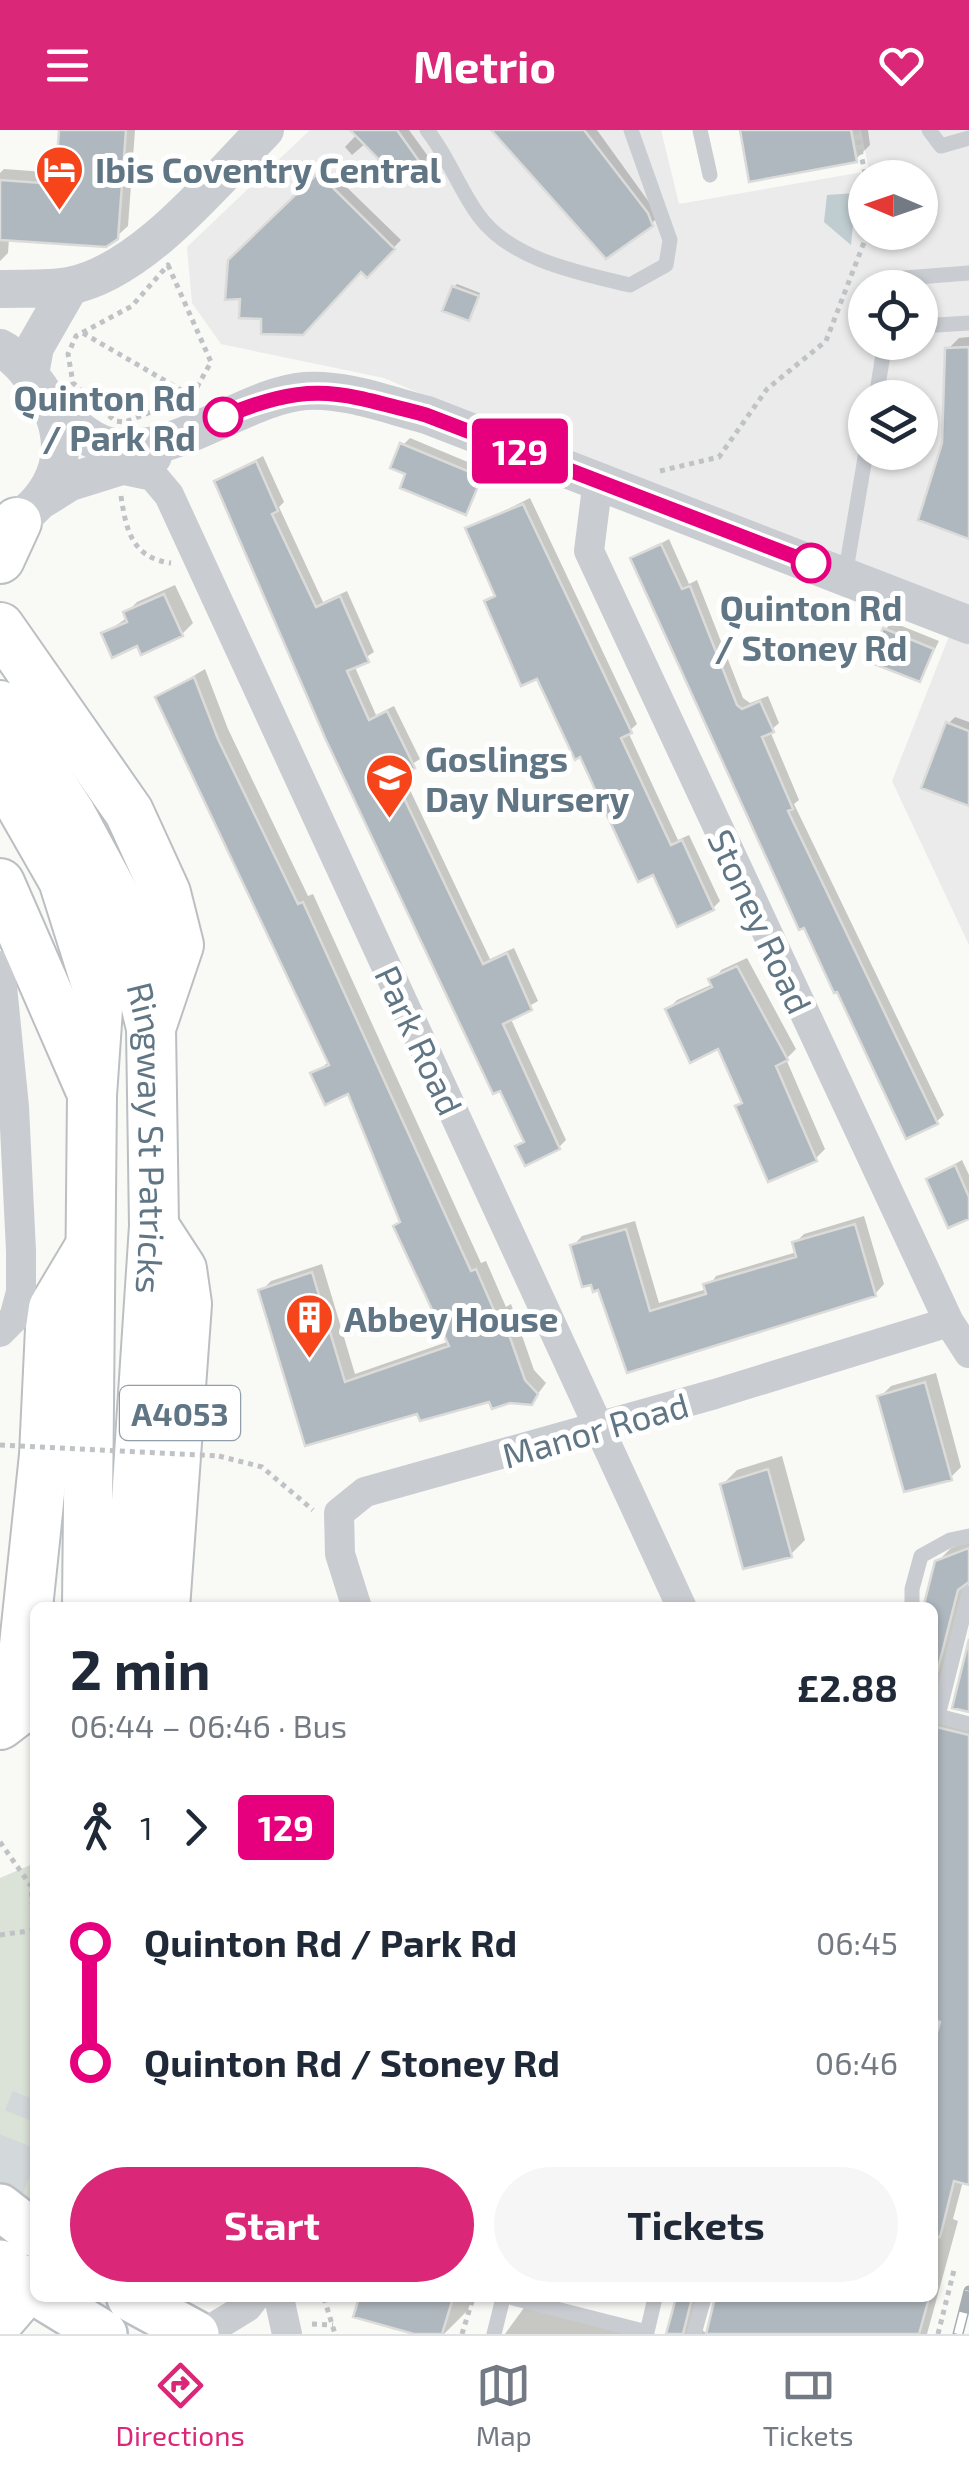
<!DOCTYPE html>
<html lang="en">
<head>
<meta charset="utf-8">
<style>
	body { margin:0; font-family:"Exo 2",sans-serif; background:#f6f6f7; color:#1f2937; height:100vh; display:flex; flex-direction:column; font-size:38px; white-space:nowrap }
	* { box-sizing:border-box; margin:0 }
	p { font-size:32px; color:#747a83 }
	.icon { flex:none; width:55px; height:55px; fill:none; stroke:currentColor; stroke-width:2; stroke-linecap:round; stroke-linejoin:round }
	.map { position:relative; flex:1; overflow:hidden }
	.side { position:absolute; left:30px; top:1472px; width:908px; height:700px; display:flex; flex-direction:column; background:#fff; border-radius:15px; box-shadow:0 2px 8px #0004 }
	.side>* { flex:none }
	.badge { padding:0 20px; border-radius:8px; font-size:35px; line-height:65px }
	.needle { width:65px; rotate:272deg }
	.tools { position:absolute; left:848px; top:30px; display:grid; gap:20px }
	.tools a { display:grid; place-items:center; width:90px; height:90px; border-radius:50%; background:#fff; box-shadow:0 2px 8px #0004; font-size:50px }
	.map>.badge { position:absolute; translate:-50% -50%; box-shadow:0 0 0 5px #fff }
	.legs { display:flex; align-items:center; gap:15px; height:110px; padding:0 40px; font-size:32px }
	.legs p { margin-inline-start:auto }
	.head { display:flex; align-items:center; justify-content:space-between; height:170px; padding:0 40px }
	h1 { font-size:55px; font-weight:700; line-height:75px }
	.cta { display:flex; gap:20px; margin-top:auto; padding:20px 40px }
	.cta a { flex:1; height:115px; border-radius:60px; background:#db2777; color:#fff; font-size:40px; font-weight:700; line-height:115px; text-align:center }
	.cta a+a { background:#f6f6f7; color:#1f2937 }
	ul { padding:0 40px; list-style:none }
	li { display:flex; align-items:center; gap:35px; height:120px; font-size:38px }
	li i { display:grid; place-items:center; width:15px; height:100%; margin:0 12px; background:currentColor }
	li i::after { content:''; width:25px; height:25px; margin:-12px; border:8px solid; border-radius:50%; background:#fff }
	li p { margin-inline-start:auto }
	li:first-child i { background:linear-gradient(#0000 50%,currentColor 0) }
	li:last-child i { background:linear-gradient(currentColor 50%,#0000 0) }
	header { display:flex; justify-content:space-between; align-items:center; height:130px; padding:0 40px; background:#db2777; color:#fff; font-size:45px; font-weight:700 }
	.tab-bar { display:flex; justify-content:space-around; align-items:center; height:140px; border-top:2px solid #e0e1e3; background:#fff; font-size:28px; color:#747a83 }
	.tab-bar a { display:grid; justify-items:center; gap:5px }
	.tab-bar .current { color:#db2777 }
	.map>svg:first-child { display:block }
	.built { fill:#eaebea; fill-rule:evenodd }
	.green { fill:#dbe2d7 }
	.water { fill:#bfccd0 }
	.shadow { fill:#0003 }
	.building { fill:#afb8bf; stroke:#dbdbd9; stroke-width:2.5 }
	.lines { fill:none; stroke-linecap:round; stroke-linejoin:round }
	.trunk-tunnel { stroke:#d3d8da; stroke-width:48; stroke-dasharray:48 24; stroke-linecap:butt }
	.primary-casing { stroke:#bcc0c4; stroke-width:50 }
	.trunk-casing { stroke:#bbbfc2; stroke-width:52 }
	.path { stroke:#c0c3c5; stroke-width:5; stroke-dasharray:5 5; stroke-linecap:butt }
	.service { stroke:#c9cdd1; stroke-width:15 }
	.minor { stroke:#c9cdd1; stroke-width:30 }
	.tertiary { stroke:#c9cdd1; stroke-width:38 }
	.primary { stroke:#fff; stroke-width:45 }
	.trunk { stroke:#fff; stroke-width:48 }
	.rail-casing { stroke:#a6aeb4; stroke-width:11 }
	.rail { stroke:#fff; stroke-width:8; stroke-dasharray:22; stroke-linecap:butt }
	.path-bridge { stroke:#c0c3c5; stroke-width:5; stroke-dasharray:5 5; stroke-linecap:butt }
	.line-1-casing { stroke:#fff; stroke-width:22 }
	.line-1 { stroke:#e6007e; stroke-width:15 }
	.stop-1-dot { fill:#fff; stroke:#e6007e; stroke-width:5 }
	.labels { text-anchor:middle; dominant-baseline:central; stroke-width:10; stroke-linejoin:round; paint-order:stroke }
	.shield { fill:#fff; stroke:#909faa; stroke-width:2.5 }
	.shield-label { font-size:32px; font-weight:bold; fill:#617685 }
	.poi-label { font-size:35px; font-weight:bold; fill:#617685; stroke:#fff; text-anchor:start }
	.stop-label { font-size:35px; font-weight:bold; fill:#617685; stroke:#fff; text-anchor:end }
	.street-label { font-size:35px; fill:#617685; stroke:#fff }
</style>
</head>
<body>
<header><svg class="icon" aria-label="menu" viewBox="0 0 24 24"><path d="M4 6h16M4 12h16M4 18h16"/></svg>Metrio<svg class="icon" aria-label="heart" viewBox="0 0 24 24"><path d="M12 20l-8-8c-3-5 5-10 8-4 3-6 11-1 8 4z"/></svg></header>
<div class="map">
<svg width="969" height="2204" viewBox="0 0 969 2204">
	<rect width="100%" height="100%" fill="#f9f9f6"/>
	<path class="built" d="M310,0H661L679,74L869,41L861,0H969V815L892,651L959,481L599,340L384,248L221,214L192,173L187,117ZM865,48H920V102H865ZM865,158H920V212H865ZM865,268H920V322H865Z"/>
	<path class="green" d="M35,1733V2120L0,2171V1748Z"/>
	<path class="water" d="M856,63L851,115L824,92L827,65Z"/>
	<path class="shadow" d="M62,0H135L128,96L116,107L9,108L8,123L0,131V43L4,39L59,43Z
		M361,0H409L430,29L410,49L366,13L352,25L345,17Z
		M494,0H597L659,86L651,94Z
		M742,0H868L870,15L856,29Z
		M327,38L401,110L367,145L361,139L263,186L242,167L230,131Z
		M457,154L480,163L471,186L454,157Z
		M969,207V407L945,313L948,219L959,208Z
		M410,308L487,340L465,382L409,343L403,315Z
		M263,326L284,372L279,377L323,472L347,461L374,522L354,535L376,585L394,576L420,629L401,641L490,829L514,818L538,871L510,887L566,1010L559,1017L518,1016L525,1010L217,351Z
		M530,368L637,594L628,602L678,710L689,705L720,771L713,778L655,742L539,546L487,471L497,463L468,399Z
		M669,409L689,454L697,450L743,568L750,573L768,566L779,593L770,601L799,670L794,674L944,985L936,992L633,429Z
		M175,455L193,493L182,504L138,513L104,504L128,487L126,483L137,472Z
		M892,492L939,511L920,549L885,500Z
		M205,539L228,599L308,766L313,764L481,1133L486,1131L506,1177L511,1174L534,1240L546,1253L531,1273L491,1269L419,1281L307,1313L261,1161L271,1151L322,1134L355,1244L450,1211L349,961L313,944L330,931L158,567Z
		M955,587L969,592V673L948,594Z
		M747,828L796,919L786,929L825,1019L815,1029L738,977L744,971L719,916L668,879L677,870L713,854L721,840Z
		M962,1030L969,1045V1086L929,1049Z
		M864,1086L884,1154L875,1164L628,1240L599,1157L573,1116L582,1106L635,1091L659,1173L707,1159L716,1146L797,1122L795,1113L804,1104Z
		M936,1243L961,1337L950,1348L880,1267L891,1256Z
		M782,1326L805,1410L790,1425L723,1354L737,1340Z
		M969,1411V1452L939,1574L948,1584L969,1589V2053L963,2051L953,2089L958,2091L927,2204H669L678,2168H701L696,2186L704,2202L708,2201L716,2168H932V1930L943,1890L932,1658V1478L937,1432L951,1418Z
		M361,2168H472L468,2180L444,2204H423L356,2185Z
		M526,2175L629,2204H505Z"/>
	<path class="building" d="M59,0H126L118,109L106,117L0,110V50L55,54Z
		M350,0H397L424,38L410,52L401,44L397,48Z
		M491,0H584L648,83L653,96L606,129Z
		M740,0H851L857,32L749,52Z
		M318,43L395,119L367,148L361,142L303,205L261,204V189L239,188L240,169L225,170L228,130Z
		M452,156L479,166L469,191L442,181Z
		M969,217V409L918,390L942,313L945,218Z
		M400,313L482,347L466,385L400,358L405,344L390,338Z
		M256,331L278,381L272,384L316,477L340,466L369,532L347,541L369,590L387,581L415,638L394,647L483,834L507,823L532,880L503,894L560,1019L525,1036L515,1016L524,1012L500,961L493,964L326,610L214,351Z
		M523,374L632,603L621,608L671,715L682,710L714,780L677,797L653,745L638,752L580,627L575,630L537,549L521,556L484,471L495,466L465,398Z
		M661,414L682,459L690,456L737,575L742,579L760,571L774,602L762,607L793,679L788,681L938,994L906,1009L837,862L834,863L804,798L799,800L630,428Z
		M164,464L183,506L141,525L137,516L112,528L101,503L127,492L123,482Z
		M883,498L934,519L920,552L869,532Z
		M194,547L218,609L298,774L303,772L471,1141L476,1139L496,1185L501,1182L525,1250L538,1264L532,1275L510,1273L492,1279L489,1272L420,1291L417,1284L305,1316L258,1160L312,1142L345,1252L449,1216L393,1096L400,1092L348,964L325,975L310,943L329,935L155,567Z
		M946,592L969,601V676L921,658Z
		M737,836L788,930L776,936L817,1031L768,1052L735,976L742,973L718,919L690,933L665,879L712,857L708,849Z
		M955,1035L969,1067V1089L948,1098L926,1049Z
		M855,1094L876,1166L627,1243L598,1160L593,1162L591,1155L582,1157L570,1115L626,1099L650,1181L706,1164L703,1154L796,1127L792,1112Z
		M925,1252L952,1350L904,1362L877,1266Z
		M768,1339L792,1427L743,1439L720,1354Z
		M969,1418V1452L958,1460L932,1562V1478H923L935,1431Z
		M969,1509V1582L952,1578Z
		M932,1596L969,1605V2055L954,2051L940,2107L932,2106V1920L940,1892L932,1889Z
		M359,2168H453L442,2204H414L353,2187Z
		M676,2168H692L683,2204H666Z
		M715,2168H929L919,2204H706Z"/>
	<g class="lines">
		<path class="trunk-tunnel" d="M0,2056L35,1970"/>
		<defs>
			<path id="primary" d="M0,2077L35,2104
				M0,2133L35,2160
				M45,2168L104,2204
				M130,2168L196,2204"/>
			<g id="trunk">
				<path d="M0,429L17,392"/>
				<path d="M0,497L129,682L166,763L179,815L151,898"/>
				<path id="s1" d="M0,575L71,684L121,777L151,898L154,1096L129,1478"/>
				<path d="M0,640L63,750L99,864L92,965L87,1478"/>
				<path d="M0,753L89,957"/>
				<path d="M154,1096L182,1139L187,1174L165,1478"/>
				<path d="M0,1595L17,1582L44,1325L50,1199L53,1178L90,1116"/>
				<path d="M0,2190L35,2149"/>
			</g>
		</defs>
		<use href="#primary" class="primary-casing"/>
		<use href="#trunk" class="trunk-casing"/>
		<path class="path" d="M856,0L866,48
			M168,135L211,232L192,266L125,292L115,291L73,253L68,224L76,206L132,176Z
			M83,203L193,267
			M660,341L719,327L767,259L826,211L868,102
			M121,366C126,400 132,428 171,433
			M219,1326L262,1337L313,1380
			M0,1712L31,1756L34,1800
			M0,1805L35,1800
			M324,2168L335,2204
			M312,2194L333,2195
			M462,2204L473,2168
			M938,2204L954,2140"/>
		<path class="service" d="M427,0C448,26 459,59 479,86C511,130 580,143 630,155L666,135L670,110L631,0
			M700,0L710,45
			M929,0L941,16L969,8
			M893,158L904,148L969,143
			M920,196L969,193
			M876,268L885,212
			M845,446L866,322
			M969,1463L938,1586L969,1594
			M912,1478V1459L921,1426L950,1410L969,1406
			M513,2168L647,2202L655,2168
			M494,2204L503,2168
			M694,2204L704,2168"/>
		<path class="minor" d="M120,339L153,346L169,365L682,1478
			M598,350L589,421L949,1192L969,1223
			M0,836L14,977L21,1121V1162L14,1188L0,1202
			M357,1478L340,1424L339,1383L365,1362L715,1264L949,1192
			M279,2168L287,2204
			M203,2204L247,2177L254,2168"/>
		<path class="tertiary" d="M0,159C22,158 47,160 69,156C142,142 215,51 265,0
			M0,218C16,226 28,242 39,257C78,314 61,368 0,401
			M30,244L35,217L70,156
			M55,281C67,290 79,302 92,309C153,345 240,266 305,261C345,258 388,275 427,285L969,495
			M38,372L70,352L153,326"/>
		<use href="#primary" class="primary"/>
		<use href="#trunk" class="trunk"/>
		<defs>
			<path id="rail" d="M958,2204L969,2161"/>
		</defs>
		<use href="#rail" class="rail-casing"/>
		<use href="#rail" class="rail"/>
		<path class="path-bridge" d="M0,1315L219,1326"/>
	</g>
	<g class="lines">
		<defs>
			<path id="line-1" d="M223,287C311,250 338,262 426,285L811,433"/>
		</defs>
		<use href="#line-1" class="line-1-casing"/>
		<use href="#line-1" class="line-1"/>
	</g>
	<defs>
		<symbol id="hotel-pin" viewBox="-11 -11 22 30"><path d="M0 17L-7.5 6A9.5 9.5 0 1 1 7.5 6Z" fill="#f6451a" stroke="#fff"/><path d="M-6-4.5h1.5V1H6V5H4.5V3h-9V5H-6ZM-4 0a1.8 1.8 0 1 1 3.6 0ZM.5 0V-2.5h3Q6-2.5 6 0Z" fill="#fff"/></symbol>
		<symbol id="school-pin" viewBox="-11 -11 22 30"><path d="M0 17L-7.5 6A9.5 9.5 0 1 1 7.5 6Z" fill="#f6451a" stroke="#fff"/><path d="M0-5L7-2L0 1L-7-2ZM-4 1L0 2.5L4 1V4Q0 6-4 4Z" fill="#fff"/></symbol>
		<symbol id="building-pin" viewBox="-11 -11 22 30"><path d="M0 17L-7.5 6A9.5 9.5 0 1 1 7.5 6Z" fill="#f6451a" stroke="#fff"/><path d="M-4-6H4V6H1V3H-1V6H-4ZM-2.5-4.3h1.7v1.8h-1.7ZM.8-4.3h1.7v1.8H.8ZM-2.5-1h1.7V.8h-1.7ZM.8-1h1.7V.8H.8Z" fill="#fff"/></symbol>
	</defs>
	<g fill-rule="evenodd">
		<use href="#hotel-pin" x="32" y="12" width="55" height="75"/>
		<use href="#school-pin" x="362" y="620" width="55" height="75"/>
		<use href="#building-pin" x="282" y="1160" width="55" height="75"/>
	</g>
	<g class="stop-1-dot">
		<circle cx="223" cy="287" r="18"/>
		<circle cx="811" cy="433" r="18"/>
	</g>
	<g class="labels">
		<rect class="shield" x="120" y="1256" width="120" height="54" rx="8"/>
		<g class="shield-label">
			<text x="180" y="1283">A4053</text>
		</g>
		<g class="poi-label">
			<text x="95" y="39">Ibis Coventry Central</text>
			<text x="425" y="628">Goslings<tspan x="425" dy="40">Day Nursery</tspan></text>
			<text x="344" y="1188">Abbey House</text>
		</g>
		<g class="stop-label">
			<text x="196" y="267">Quinton Rd<tspan x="196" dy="40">/ Park Rd</tspan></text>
			<text x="811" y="477" text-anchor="middle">Quinton Rd<tspan x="811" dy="40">/ Stoney Rd</tspan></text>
		</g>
		<g class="street-label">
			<text transform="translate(761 791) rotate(65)">Stoney Road</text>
			<text transform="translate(420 910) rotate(65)">Park Road</text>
			<text stroke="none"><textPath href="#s1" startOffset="470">Ringway St Patricks</textPath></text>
			<text transform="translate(595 1299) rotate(-16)">Manor Road</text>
		</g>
	</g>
</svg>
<div class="tools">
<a><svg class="needle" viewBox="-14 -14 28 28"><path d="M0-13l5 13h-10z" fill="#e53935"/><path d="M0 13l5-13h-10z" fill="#747a83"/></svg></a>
<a><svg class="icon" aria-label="locate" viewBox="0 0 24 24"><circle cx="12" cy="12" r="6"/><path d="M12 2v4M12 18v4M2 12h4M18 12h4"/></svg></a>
<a><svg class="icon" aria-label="layers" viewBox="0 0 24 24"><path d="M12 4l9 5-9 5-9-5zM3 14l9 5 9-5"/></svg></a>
</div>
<b class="badge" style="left:520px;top:321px;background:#e6007e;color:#fff">129</b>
<section class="side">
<div class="head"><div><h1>2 min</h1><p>06:44 – 06:46 · Bus</p></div><b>£2.88</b></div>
<div class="legs"><svg class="icon" aria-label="walk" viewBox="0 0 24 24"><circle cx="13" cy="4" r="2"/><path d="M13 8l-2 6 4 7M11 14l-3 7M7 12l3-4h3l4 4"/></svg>1<svg class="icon" aria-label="forward" viewBox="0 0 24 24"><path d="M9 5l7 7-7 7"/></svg><b class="badge" style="background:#e6007e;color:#fff">129</b></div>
<ul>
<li><i style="color:#e6007e"></i><b>Quinton Rd / Park Rd</b><p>06:45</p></li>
<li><i style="color:#e6007e"></i><b>Quinton Rd / Stoney Rd</b><p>06:46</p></li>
</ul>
<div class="cta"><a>Start</a><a>Tickets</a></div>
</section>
</div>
<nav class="tab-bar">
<a class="current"><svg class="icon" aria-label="directions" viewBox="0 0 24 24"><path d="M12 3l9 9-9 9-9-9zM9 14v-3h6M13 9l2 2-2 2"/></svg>Directions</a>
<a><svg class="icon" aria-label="map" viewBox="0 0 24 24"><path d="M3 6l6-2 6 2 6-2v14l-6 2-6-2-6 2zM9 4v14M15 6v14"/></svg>Map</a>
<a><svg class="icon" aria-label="tickets" viewBox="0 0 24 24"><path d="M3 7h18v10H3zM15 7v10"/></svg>Tickets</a>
</nav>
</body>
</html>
